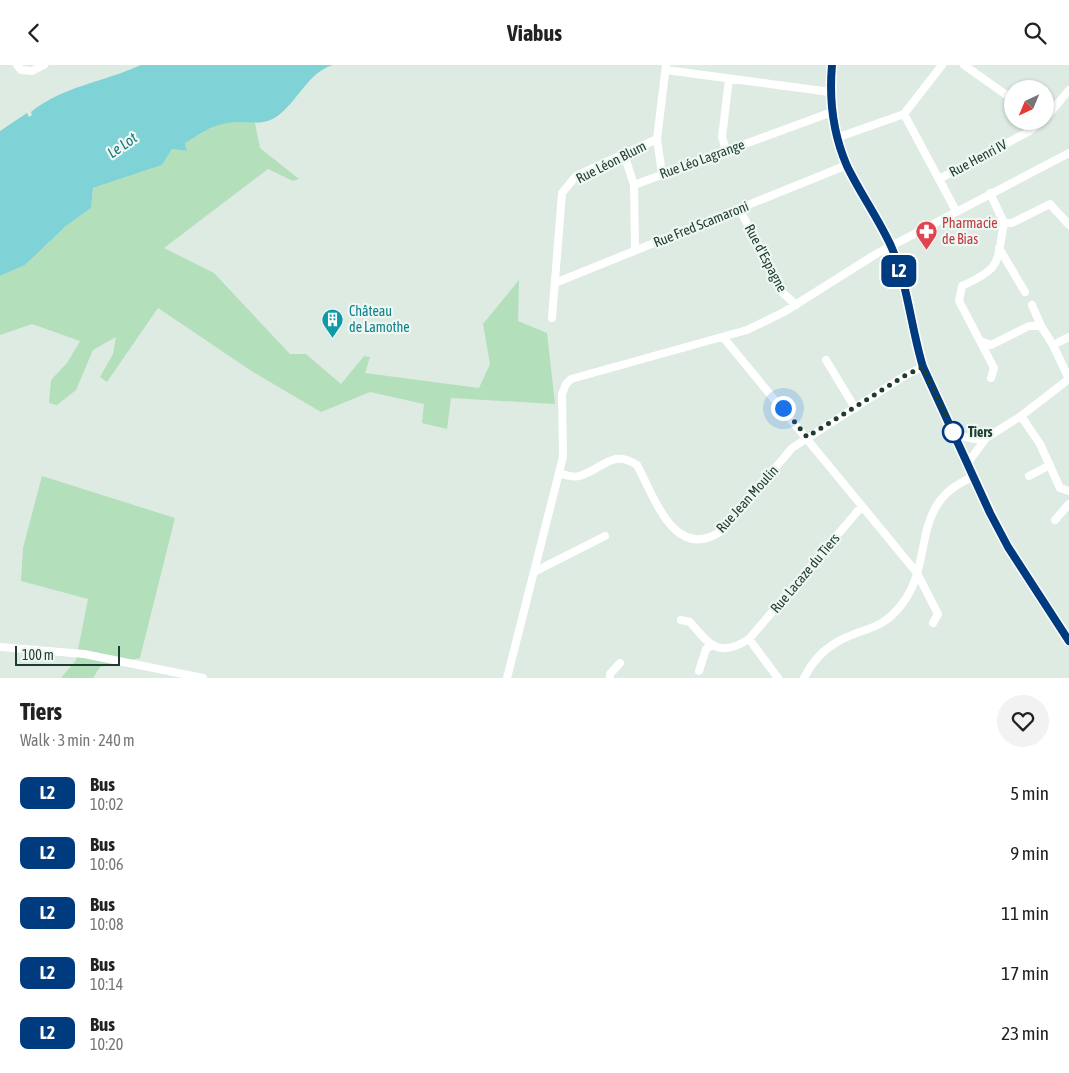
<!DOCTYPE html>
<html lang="en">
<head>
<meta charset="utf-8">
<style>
	body { margin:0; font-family:"Asap Condensed",sans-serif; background:#f2f2f2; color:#222; height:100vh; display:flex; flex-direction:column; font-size:19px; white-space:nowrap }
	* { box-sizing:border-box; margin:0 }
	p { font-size:16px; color:#767676 }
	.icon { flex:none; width:28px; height:28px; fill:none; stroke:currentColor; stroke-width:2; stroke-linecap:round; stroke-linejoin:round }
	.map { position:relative; height:613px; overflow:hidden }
	.side { display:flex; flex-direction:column; background:#fff; flex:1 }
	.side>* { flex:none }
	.badge { padding:0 10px; border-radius:8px; font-size:18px; line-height:32px }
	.needle { width:32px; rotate:224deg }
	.buttons { position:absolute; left:1004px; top:15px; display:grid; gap:10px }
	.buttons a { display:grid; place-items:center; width:50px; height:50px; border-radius:50%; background:#fff; box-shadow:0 1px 4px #0004; font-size:25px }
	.scale { position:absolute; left:15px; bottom:12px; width:105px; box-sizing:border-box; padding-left:5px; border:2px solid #1e3c30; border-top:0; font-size:14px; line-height:18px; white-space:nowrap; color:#1e3c30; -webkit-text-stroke:4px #eef7f2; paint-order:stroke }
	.you { position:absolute; width:25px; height:25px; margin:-12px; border:4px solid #fff; border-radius:50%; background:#1a73e8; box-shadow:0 0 0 8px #1a73e833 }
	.map>.badge { position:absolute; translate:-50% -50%; box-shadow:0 0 0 2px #fff }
	.round { display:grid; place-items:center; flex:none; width:52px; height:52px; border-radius:26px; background:#f2f2f2 }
	.head { display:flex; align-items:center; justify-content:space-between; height:85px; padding:0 20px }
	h1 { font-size:24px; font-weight:700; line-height:38px }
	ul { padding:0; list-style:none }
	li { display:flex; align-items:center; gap:15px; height:60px; padding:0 20px }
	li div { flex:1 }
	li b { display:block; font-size:19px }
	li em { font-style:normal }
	li .badge { min-width:55px; font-weight:700; text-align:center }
	header { display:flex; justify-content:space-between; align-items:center; height:65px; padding:0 20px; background:#fff; font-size:22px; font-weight:700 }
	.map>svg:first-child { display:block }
	.green { fill:#b4dfbb }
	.water { fill:#7fd2d6 }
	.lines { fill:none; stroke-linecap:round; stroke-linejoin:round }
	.minor { stroke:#fff; stroke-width:8 }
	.line-casing { stroke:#fff; stroke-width:11 }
	.line { stroke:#003b80; stroke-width:8 }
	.walk { stroke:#1e3c30; stroke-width:5; stroke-dasharray:0 9 }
	.stop-dot { fill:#fff; stroke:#003b80; stroke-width:2.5 }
	.labels { text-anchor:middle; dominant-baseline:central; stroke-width:4.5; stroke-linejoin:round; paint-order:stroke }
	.street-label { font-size:14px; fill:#1e3c30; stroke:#eef7f2 }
	.health-label { font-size:14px; fill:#be3a42; stroke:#eef7f2; text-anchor:start }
	.culture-label { font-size:14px; fill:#0d838f; stroke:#eef7f2; text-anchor:start }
	.stop-label { font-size:14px; font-weight:bold; fill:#1e3c30; stroke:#eef7f2; text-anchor:start }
	.water-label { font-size:15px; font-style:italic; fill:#13767c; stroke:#eef7f2 }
</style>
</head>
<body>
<header><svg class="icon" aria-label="back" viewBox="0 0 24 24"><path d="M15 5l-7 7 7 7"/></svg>Viabus<svg class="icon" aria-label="search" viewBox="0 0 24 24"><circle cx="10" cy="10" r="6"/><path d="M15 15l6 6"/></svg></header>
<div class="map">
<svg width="1069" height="613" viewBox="0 0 1069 613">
	<rect width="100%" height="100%" fill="#ddebe3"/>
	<path class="green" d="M229,57L255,58L260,83L299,114L293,116L268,104L164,183L214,208L290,289H306L341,319L364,291L370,292L365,308L479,323L490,299L483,259L519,215L518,256L547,268L555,339L451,333L447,364L422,358L424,339L370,327L321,347L253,307L158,243L107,317L100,312L113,289L116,272L93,285L76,325L57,340L49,338L51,315L67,298L80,276L32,259L0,270V211L25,200L66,161L91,143L93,123L162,100L172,84L187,86L185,78L216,60Z
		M42,411L175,453L140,593L100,602L93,613H61L76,595L88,534L21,516L23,483Z"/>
	<path class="water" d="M141,0H333C308,7 297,38 276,52C262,62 242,55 227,58C211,60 198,71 185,78L187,86L172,84L162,100L93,123L91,143L66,161L25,200L0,211V66L27,48L29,52L32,50L31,47C63,21 104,17 141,0Z"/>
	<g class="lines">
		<path class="minor" d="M17,0L21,5L32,6L44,0
			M832,0C829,34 833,69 847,101C860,128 878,153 891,181C908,220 910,263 923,302L1008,482L1069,575
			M964,0L1012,34
			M666,5L830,27
			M904,49L956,146
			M1045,54L1069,25
			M839,72L904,49L942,0
			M657,74L662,109
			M726,85L722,72L729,14
			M624,89L634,120
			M939,114L1028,67L1042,56
			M990,128L1004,158H1012L1050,139L1069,160
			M739,143L783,228L796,240
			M1004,158C996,199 1003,202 962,221L959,236L980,276L991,280L1029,261H1041L1053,280
			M999,183L1025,227
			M635,185L634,120L832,47
			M555,218L847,100
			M1032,240L1041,261
			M552,253L562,128L576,111L657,74L666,0
			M723,272L917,508L938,549L933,558
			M980,276L994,303L991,313
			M826,295L855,343
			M1069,314L1053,280L1069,272
			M1021,351L1040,379L1060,423L1069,426
			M954,369L973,374L986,373
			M967,399L986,373L1021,351L1069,314
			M559,408C565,410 574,413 579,411C602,405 612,383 637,400C655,433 675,499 723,465L792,383L906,310L923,302
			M1029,411L1050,400
			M1055,455L1069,439
			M534,507L605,471
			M681,555L690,557C709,579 718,594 749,574L862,441
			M749,574L778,613
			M0,582L84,589L203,613
			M699,606L706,584L711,581
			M507,613L563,392L562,329L566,319L571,314L747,265L784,247L876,189L1069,88
			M610,613V609L620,598
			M804,613C811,599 823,585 837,577C863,562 881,567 902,539C936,495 908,438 973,412"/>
	</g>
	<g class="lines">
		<defs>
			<path id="line" d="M832,0C829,34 833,69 847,101C860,128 878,153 891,181C908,220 911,263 923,302L990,448L1008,482L1069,576"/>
		</defs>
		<use href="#line" class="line-casing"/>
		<use href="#line" class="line"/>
		<path class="walk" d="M783,343L807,372L906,310L923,302L954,369L953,367"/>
	</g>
	<defs>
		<symbol id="pharmacy-pin" viewBox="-11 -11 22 30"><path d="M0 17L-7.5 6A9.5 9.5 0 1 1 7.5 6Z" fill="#e0444e" stroke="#eef7f2"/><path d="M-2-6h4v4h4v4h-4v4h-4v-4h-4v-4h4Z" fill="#fff"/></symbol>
		<symbol id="building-pin" viewBox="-11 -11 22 30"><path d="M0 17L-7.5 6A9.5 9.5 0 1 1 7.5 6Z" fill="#0f9aa8" stroke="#eef7f2"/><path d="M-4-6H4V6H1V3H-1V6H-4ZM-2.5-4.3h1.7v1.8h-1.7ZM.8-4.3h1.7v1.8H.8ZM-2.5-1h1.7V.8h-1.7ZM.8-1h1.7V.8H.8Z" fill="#fff"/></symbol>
	</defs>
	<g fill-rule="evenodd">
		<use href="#pharmacy-pin" x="914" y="154" width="25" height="34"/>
		<use href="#building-pin" x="320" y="242" width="25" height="34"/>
	</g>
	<circle class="stop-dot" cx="953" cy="367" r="10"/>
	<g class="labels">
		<g class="street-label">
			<text transform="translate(978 93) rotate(-28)">Rue Henri IV</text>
			<text transform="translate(702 94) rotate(-20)">Rue Léo Lagrange</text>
			<text transform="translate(611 97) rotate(-27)">Rue Léon Blum</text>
			<text transform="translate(701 159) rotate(-22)">Rue Fred Scamaroni</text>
			<text transform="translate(766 193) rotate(62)">Rue d'Espagne</text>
			<text transform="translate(747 434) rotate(-48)">Rue Jean Moulin</text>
			<text transform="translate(805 508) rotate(-50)">Rue Lacaze du Tiers</text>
		</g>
		<g class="health-label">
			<text x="942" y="158">Pharmacie<tspan x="942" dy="16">de Bias</tspan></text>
		</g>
		<g class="culture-label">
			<text x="349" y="246">Château<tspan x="349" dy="16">de Lamothe</tspan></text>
		</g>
		<g class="stop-label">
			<text x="968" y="367">Tiers</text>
		</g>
		<g class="water-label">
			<text transform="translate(122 80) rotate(-35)">Le Lot</text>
		</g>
	</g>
</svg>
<div class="buttons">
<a><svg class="needle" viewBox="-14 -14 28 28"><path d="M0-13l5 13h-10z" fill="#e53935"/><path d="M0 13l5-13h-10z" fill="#767676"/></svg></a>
</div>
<div class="scale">100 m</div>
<div class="you" style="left:783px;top:343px"></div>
<b class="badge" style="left:899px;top:206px;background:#003b80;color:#fff">L2</b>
</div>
<section class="side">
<div class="head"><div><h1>Tiers</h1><p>Walk · 3 min · 240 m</p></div><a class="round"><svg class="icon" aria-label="heart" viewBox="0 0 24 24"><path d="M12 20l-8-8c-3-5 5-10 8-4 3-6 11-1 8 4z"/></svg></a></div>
<ul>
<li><span class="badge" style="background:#003b80;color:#fff">L2</span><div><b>Bus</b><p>10:02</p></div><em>5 min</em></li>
<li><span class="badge" style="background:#003b80;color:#fff">L2</span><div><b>Bus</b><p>10:06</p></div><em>9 min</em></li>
<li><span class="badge" style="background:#003b80;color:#fff">L2</span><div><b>Bus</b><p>10:08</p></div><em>11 min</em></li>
<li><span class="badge" style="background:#003b80;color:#fff">L2</span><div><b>Bus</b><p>10:14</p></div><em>17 min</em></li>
<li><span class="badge" style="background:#003b80;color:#fff">L2</span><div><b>Bus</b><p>10:20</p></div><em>23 min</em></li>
</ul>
</section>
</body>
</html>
